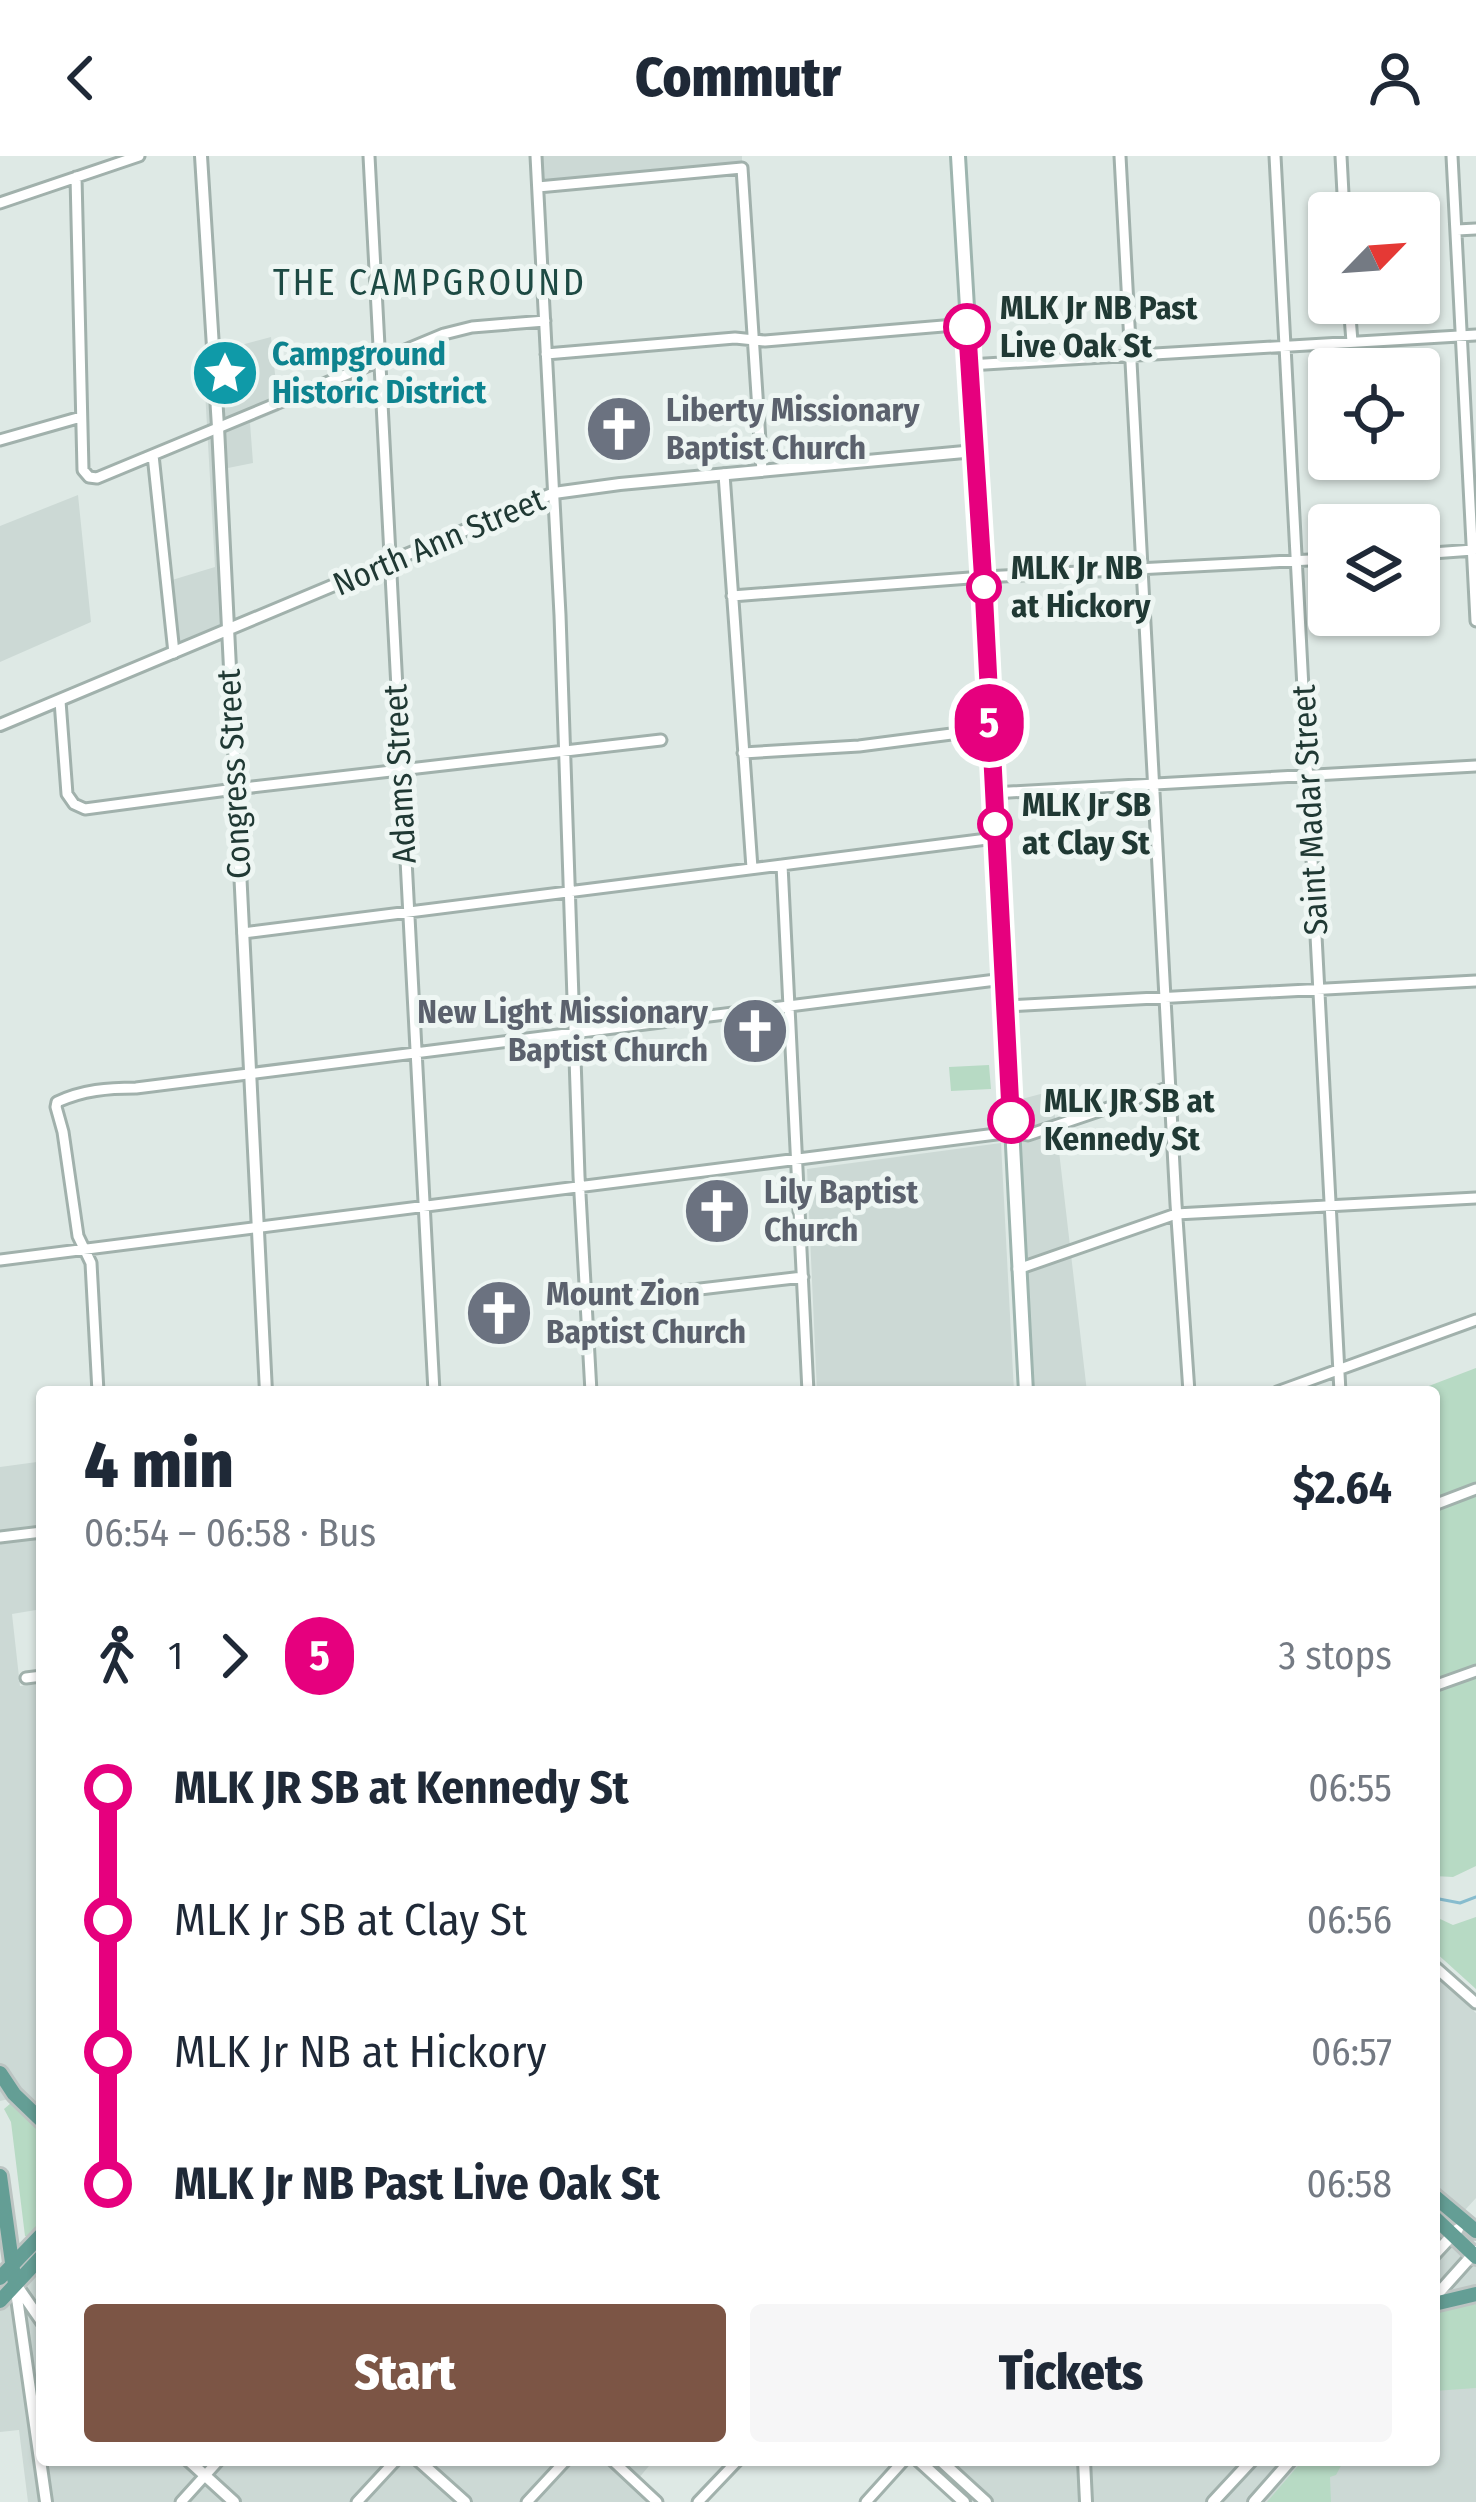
<!DOCTYPE html>
<html lang="en">
<head>
<meta charset="utf-8">
<style>
	body { margin:0; font-family:"Fira Sans Condensed",sans-serif; background:#f6f6f7; color:#1f2937; height:100vh; display:flex; flex-direction:column; font-size:45px; white-space:nowrap }
	* { box-sizing:border-box; margin:0 }
	p { font-size:39px; color:#747a83 }
	.icon { flex:none; width:66px; height:66px; fill:none; stroke:currentColor; stroke-width:2; stroke-linecap:round; stroke-linejoin:round }
	.map { position:relative; flex:1; overflow:hidden }
	.sheet { position:absolute; left:36px; top:1230px; width:1404px; height:1080px; display:flex; flex-direction:column; background:#fff; border-radius:12px; box-shadow:0 3px 9px #0004 }
	.sheet>* { flex:none }
	.badge { padding:0 24px; border-radius:39px; font-size:42px; line-height:78px }
	.needle { width:78px; rotate:65deg }
	.buttons { position:absolute; left:1308px; top:36px; display:grid; gap:24px }
	.buttons a { display:grid; place-items:center; width:132px; height:132px; border-radius:12px; background:#fff; box-shadow:0 3px 9px #0004; font-size:60px }
	.map>.badge { position:absolute; translate:-50% -50%; box-shadow:0 0 0 6px #fff }
	.legs { display:flex; align-items:center; gap:18px; height:132px; padding:0 48px; font-size:39px }
	.legs p { margin-inline-start:auto }
	.head { display:flex; align-items:center; justify-content:space-between; height:204px; padding:0 48px }
	h1 { font-size:66px; font-weight:800; line-height:90px }
	.cta { display:flex; gap:24px; margin-top:auto; padding:24px 48px }
	.cta a { flex:1; height:138px; border-radius:12px; background:#7c5545; color:#fff; font-size:48px; font-weight:800; line-height:138px; text-align:center }
	.cta a+a { background:#f6f6f7; color:#1f2937 }
	ul { padding:0 48px; list-style:none }
	li { display:flex; align-items:center; gap:42px; height:132px; font-size:45px }
	li i { display:grid; place-items:center; width:18px; height:100%; margin:0 15px; background:currentColor }
	li i::after { content:''; width:30px; height:30px; margin:-15px; border:9px solid; border-radius:50%; background:#fff }
	li p { margin-inline-start:auto }
	li:first-child i { background:linear-gradient(#0000 50%,currentColor 0) }
	li:last-child i { background:linear-gradient(currentColor 50%,#0000 0) }
	header { display:flex; justify-content:space-between; align-items:center; height:156px; padding:0 48px; background:#fff; font-size:54px; font-weight:800 }
	.map>svg:first-child { display:block }
	.built { fill:#ccd9d5 }
	.green { fill:#b7dac4 }
	.lines { fill:none; stroke-linecap:round; stroke-linejoin:round }
	.stream { stroke:#87bcce; stroke-width:3 }
	.minor-casing { stroke:#a1b1ac; stroke-width:15 }
	.tertiary-casing { stroke:#a1b1ac; stroke-width:16 }
	.secondary-casing { stroke:#9eb5af; stroke-width:18 }
	.primary-casing { stroke:#bcc4c2; stroke-width:20 }
	.minor { stroke:#fff; stroke-width:9 }
	.tertiary { stroke:#fff; stroke-width:10 }
	.secondary { stroke:#fff; stroke-width:12 }
	.primary { stroke:#649e95; stroke-width:14 }
	.line-1-casing { stroke:#fff; stroke-width:27 }
	.line-1 { stroke:#e6007e; stroke-width:18 }
	.stop-1-dot { fill:#fff; stroke:#e6007e; stroke-width:6 }
	.labels { text-anchor:middle; dominant-baseline:central; stroke-width:10; stroke-linejoin:round; paint-order:stroke }
	.stop-label { font-size:33px; font-weight:bold; fill:#203934; stroke:#eef6f3; text-anchor:start }
	.culture-label { font-size:33px; font-weight:bold; fill:#0d838f; stroke:#eef6f3; text-anchor:start }
	.worship-label { font-size:33px; font-weight:bold; fill:#5b616d; stroke:#eef6f3; text-anchor:start }
	.street-label { font-size:33px; fill:#203934; stroke:#eef6f3 }
	.neighbourhood-label { font-size:36px; letter-spacing:3px; fill:#1d4a43; stroke:#eef6f3 }
</style>
</head>
<body>
<header><svg class="icon" aria-label="back" viewBox="0 0 24 24"><path d="M15 5l-7 7 7 7"/></svg>Commutr<svg class="icon" aria-label="person" viewBox="0 0 24 24"><circle cx="12" cy="8" r="4"/><path d="M4 21q1-7 8-7t8 7"/></svg></header>
<div class="map">
<svg width="1476" height="2346" viewBox="0 0 1476 2346">
	<rect width="100%" height="100%" fill="#dee9e5"/>
	<path class="built" d="M536,0H742V12L538,31Z
		M271,181L279,255L250,267L253,307L223,313L233,468L178,491L172,424L215,411L203,199Z
		M78,339L91,466L0,506V370Z
		M1052,935L1087,1236H1031L1014,945Z
		M1001,987L1014,1236H817L807,1013Z
		M37,1306L42,1370V1453L12,1458L20,1530L42,1528V1958L22,1940L0,1945V1311Z
		M1434,1819L1476,1857V2042L1454,2066L1476,2087V2346H968L923,2304H1434Z
		M42,2066V2304H654L638,2323L663,2346H28L19,2274L0,2276V2116Z"/>
	<path class="green" d="M989,909L991,933L951,935L949,911Z
		M1476,1212V1710L1453,1721L1434,1720V1236H1413Z
		M1476,1761V1833L1434,1795V1763L1438,1762L1453,1769Z
		M11,1947L42,1975V2066L29,2081L25,2080L11,1966L4,1953Z
		M1476,2148V2232L1434,2235V2155Z
		M1303,2304H1344L1336,2319L1330,2321L1331,2346H1267Z"/>
	<g class="lines">
		<path class="stream" d="M1434,1742L1460,1747L1476,1741"/>
		<defs>
			<path id="minor" d="M369,0L434,1236
				M536,0L560,459L579,1020L591,1236
				M1120,0L1176,1048L1189,1236
				M1275,0L1340,1236
				M1341,0L1344,57
				M1452,0L1476,465
				M76,21L83,314L89,321L97,322L444,178L472,171L545,165
				M538,31L742,12L762,315
				M0,47L139,0
				M1457,74L1476,73
				M1349,147L1352,186
				M546,198L735,182L765,185L967,168
				M969,209L1476,179
				M0,284L81,261
				M153,299L174,497
				M724,318L752,712
				M1419,398L1473,394
				M732,440L983,421L1329,403
				M60,545L67,638L74,648L85,653L235,633L661,584
				M743,597L859,590L990,573
				M993,637L1476,610
				M782,709L808,1236
				M243,777L995,682
				M1006,850L1476,825
				M0,1104L1012,976L1028,979L1170,931
				M1018,1113L1176,1058L1476,1042
				M587,1142L666,1137L803,1121
				M98,1236L91,1107L78,1080L63,976L56,951L57,946C83,934 108,932 136,932L1004,823
				M1277,1236L1476,1164
				M1434,1349L1476,1333
				M0,1381L42,1376
				M26,1522L42,1520
				M1434,1530L1476,1515
				M1434,1810L1476,1847
				M612,2304L657,2346
				M181,2346L219,2304
				M357,2346L396,2304
				M527,2346L566,2304
				M698,2346L738,2304
				M866,2346L904,2304"/>
			<path id="tertiary" d="M201,0L218,271L266,1236
				M0,569L554,337L620,328L975,295
				M1434,2099L1458,2073
				M15,2128L46,2346
				M17,2130L42,2166
				M1434,2142L1476,2095
				M188,2304L234,2346
				M418,2304L465,2346
				M918,2304L964,2346
				M940,2304L986,2346
				M1084,2304L1086,2346
				M1213,2346L1252,2304
				M1254,2346L1291,2304"/>
			<path id="secondary" d="M958,0L983,421L1026,1236"/>
			<path id="primary" d="M0,1917L14,1938L42,1965
				M0,2020L15,2128
				M1434,2040L1476,2075
				M1434,2061L1476,2101
				M0,2122L42,2078
				M0,2145L42,2100
				M1434,2148L1476,2138"/>
		</defs>
		<use href="#minor" class="minor-casing"/>
		<use href="#tertiary" class="tertiary-casing"/>
		<use href="#secondary" class="secondary-casing"/>
		<use href="#primary" class="primary-casing"/>
		<use href="#minor" class="minor"/>
		<use href="#tertiary" class="tertiary"/>
		<use href="#secondary" class="secondary"/>
		<use href="#primary" class="primary"/>
	</g>
	<g class="lines">
		<defs>
			<path id="line-1" d="M967,171L983,421L1011,964"/>
		</defs>
		<use href="#line-1" class="line-1-casing"/>
		<use href="#line-1" class="line-1"/>
	</g>
	<defs>
		<symbol id="sight-disc" viewBox="-11 -11 22 22"><circle r="9.5" fill="#0f9aa8" stroke="#eef6f3"/><path d="M0-6L1.8-2.2L6-1.7L2.9 1.2L3.7 5.4L0 3.3L-3.7 5.4L-2.9 1.2L-6-1.7L-1.8-2.2Z" fill="#fff"/></symbol>
		<symbol id="church-disc" viewBox="-11 -11 22 22"><circle r="9.5" fill="#6b7280" stroke="#eef6f3"/><path d="M-1.2-6h2.4v3.5h3.3v2.4h-3.3V6h-2.4V-.1h-3.3v-2.4h3.3Z" fill="#fff"/></symbol>
	</defs>
	<g fill-rule="evenodd">
		<use href="#sight-disc" x="187" y="179" width="76" height="76"/>
		<use href="#church-disc" x="581" y="235" width="76" height="76"/>
		<use href="#church-disc" x="717" y="837" width="76" height="76"/>
		<use href="#church-disc" x="679" y="1017" width="76" height="76"/>
		<use href="#church-disc" x="461" y="1119" width="76" height="76"/>
	</g>
	<g class="stop-1-dot">
		<circle cx="967" cy="171" r="21"/>
		<circle cx="984" cy="431" r="15"/>
		<circle cx="995" cy="668" r="15"/>
		<circle cx="1011" cy="964" r="21"/>
	</g>
	<g class="labels">
		<g class="stop-label">
			<text x="1000" y="152">MLK Jr NB Past<tspan x="1000" dy="38">Live Oak St</tspan></text>
			<text x="1011" y="412">MLK Jr NB<tspan x="1011" dy="38">at Hickory</tspan></text>
			<text x="1022" y="649">MLK Jr SB<tspan x="1022" dy="38">at Clay St</tspan></text>
			<text x="1044" y="945">MLK JR SB at<tspan x="1044" dy="38">Kennedy St</tspan></text>
		</g>
		<g class="culture-label">
			<text x="272" y="198">Campground<tspan x="272" dy="38">Historic District</tspan></text>
		</g>
		<g class="worship-label">
			<text x="666" y="254">Liberty Missionary<tspan x="666" dy="38">Baptist Church</tspan></text>
			<text x="708" y="856" text-anchor="end">New Light Missionary<tspan x="708" dy="38">Baptist Church</tspan></text>
			<text x="764" y="1036">Lily Baptist<tspan x="764" dy="38">Church</tspan></text>
			<text x="546" y="1138">Mount Zion<tspan x="546" dy="38">Baptist Church</tspan></text>
		</g>
		<g class="street-label">
			<text transform="translate(439 386) rotate(-23)">North Ann Street</text>
			<text transform="translate(234 618) rotate(-93)">Congress Street</text>
			<text transform="translate(400 618) rotate(-93)">Adams Street</text>
			<text transform="translate(1310 654) rotate(-93)">Saint Madar Street</text>
		</g>
		<g class="neighbourhood-label">
			<text x="430" y="127">THE CAMPGROUND</text>
		</g>
	</g>
</svg>
<div class="buttons">
<a><svg class="needle" viewBox="-14 -14 28 28"><path d="M0-13l5 13h-10z" fill="#e53935"/><path d="M0 13l5-13h-10z" fill="#747a83"/></svg></a>
<a><svg class="icon" aria-label="locate" viewBox="0 0 24 24"><circle cx="12" cy="12" r="6"/><path d="M12 2v4M12 18v4M2 12h4M18 12h4"/></svg></a>
<a><svg class="icon" aria-label="layers" viewBox="0 0 24 24"><path d="M12 4l9 5-9 5-9-5zM3 14l9 5 9-5"/></svg></a>
</div>
<b class="badge" style="left:989px;top:567px;background:#e6007e;color:#fff">5</b>
<section class="sheet">
<div class="head"><div><h1>4 min</h1><p>06:54 – 06:58 · Bus</p></div><b>$2.64</b></div>
<div class="legs"><svg class="icon" aria-label="walk" viewBox="0 0 24 24"><circle cx="13" cy="4" r="2"/><path d="M13 8l-2 6 4 7M11 14l-3 7M7 12l3-4h3l4 4"/></svg>1<svg class="icon" aria-label="forward" viewBox="0 0 24 24"><path d="M9 5l7 7-7 7"/></svg><b class="badge" style="background:#e6007e;color:#fff">5</b><p>3 stops</p></div>
<ul>
<li><i style="color:#e6007e"></i><b>MLK JR SB at Kennedy St</b><p>06:55</p></li>
<li><i style="color:#e6007e"></i><span>MLK Jr SB at Clay St</span><p>06:56</p></li>
<li><i style="color:#e6007e"></i><span>MLK Jr NB at Hickory</span><p>06:57</p></li>
<li><i style="color:#e6007e"></i><b>MLK Jr NB Past Live Oak St</b><p>06:58</p></li>
</ul>
<div class="cta"><a>Start</a><a>Tickets</a></div>
</section>
</div>
</body>
</html>
